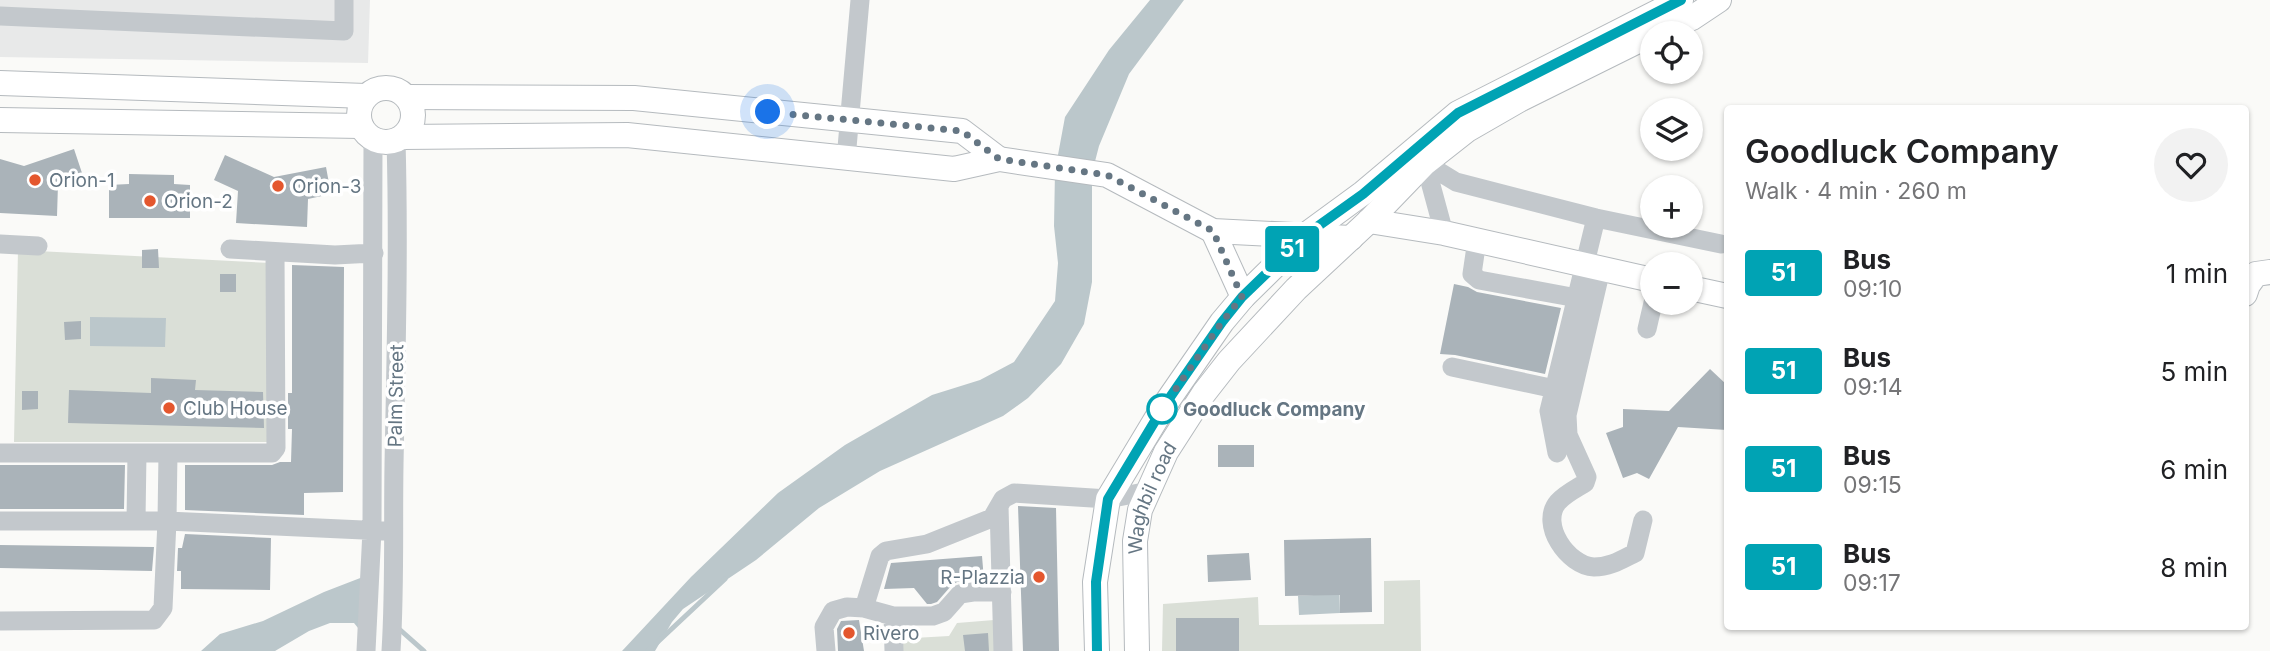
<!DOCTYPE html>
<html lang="en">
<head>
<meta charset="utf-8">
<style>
	body { margin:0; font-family:Inter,sans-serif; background:#f2f2f2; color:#202124; height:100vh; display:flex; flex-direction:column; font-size:26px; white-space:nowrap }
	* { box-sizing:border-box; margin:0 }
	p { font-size:23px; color:#757577 }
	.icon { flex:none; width:38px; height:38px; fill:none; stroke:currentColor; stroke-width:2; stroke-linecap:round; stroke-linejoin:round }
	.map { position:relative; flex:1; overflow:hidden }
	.sheet { position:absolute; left:1724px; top:105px; width:525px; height:525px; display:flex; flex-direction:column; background:#fff; border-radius:7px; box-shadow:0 2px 5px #0004 }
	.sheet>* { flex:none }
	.badge { padding:0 14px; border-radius:5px; font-size:24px; line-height:46px }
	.fabs { position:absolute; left:1640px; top:21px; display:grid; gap:14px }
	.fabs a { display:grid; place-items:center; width:63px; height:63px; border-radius:50%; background:#fff; box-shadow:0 2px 5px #0004; font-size:35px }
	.you { position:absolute; width:35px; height:35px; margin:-18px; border:5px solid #fff; border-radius:50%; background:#1a73e8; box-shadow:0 0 0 10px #1a73e833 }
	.map>.badge { position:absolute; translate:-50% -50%; box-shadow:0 0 0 4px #fff }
	.round { display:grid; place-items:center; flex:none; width:74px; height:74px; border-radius:37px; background:#f2f2f2 }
	.headline { display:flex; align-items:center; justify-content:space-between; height:119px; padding:0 21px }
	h1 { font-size:33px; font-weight:600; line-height:52px }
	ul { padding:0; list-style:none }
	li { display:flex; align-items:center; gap:21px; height:98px; padding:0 21px }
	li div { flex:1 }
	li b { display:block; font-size:26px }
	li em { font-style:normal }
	li .badge { min-width:77px; font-weight:700; text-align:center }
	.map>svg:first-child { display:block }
	.built { fill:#e8e9e9 }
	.green { fill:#dadfd7 }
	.water { fill:#bbc7cb }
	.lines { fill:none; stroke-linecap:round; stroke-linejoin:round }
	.stream { stroke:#bbc7cb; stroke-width:5 }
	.building { fill:#aab3b9 }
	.major-casing { stroke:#b5babe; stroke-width:26 }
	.minor { stroke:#c3c8cc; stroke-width:19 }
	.major { stroke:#fff; stroke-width:24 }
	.line-casing { stroke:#fff; stroke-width:16 }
	.line { stroke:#00a3b4; stroke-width:10 }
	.walk { stroke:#657683; stroke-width:7; stroke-dasharray:0 12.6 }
	.poi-dot { fill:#e4572e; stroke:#fff; stroke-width:2.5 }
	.stop-dot { fill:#fff; stroke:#00a3b4; stroke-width:3.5 }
	.labels { text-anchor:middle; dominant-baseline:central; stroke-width:7; stroke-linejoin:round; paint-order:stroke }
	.poi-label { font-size:19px; fill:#657683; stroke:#fff; text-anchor:start }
	.street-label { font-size:19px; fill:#657683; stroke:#fff }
	.stop-label { font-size:19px; font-weight:bold; fill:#657683; stroke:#fff; text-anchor:start }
</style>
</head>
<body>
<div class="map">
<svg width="2270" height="651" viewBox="0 0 2270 651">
	<rect width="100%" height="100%" fill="#fafaf8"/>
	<path class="built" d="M0,0H370L368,63L0,57Z"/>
	<path class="green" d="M18,250L271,263L269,442H14Z
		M1420,580L1421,651H1162L1163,604L1258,597L1259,625L1384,624V581Z
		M994,620L995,651H898L896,639L949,636L957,623Z"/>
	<path class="water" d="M1150,0H1184L1129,74L1099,146L1092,173V282L1084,324L1061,364L1028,398L1003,416L880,471L819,508L756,560L683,609L672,622L655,651H622L691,577L778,493L845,445L932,395L980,380L1014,362L1055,301L1058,263L1054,226L1055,171L1065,117L1109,50Z
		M90,317L166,318L165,347L90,346Z
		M1339,571L1340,613L1299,615L1298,596L1314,595Z
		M368,575L367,639L354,623H330L309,631L275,651H201L220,634L263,621L324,592Z"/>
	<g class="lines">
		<path class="stream" d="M398,628L424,651
			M648,651L725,579"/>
	</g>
	<path class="building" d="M74,149L83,176L58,184L57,216L0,213V159L24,166Z
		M225,155L274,177L326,167L331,194L308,199L307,227L236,223L238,191L214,180Z
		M129,174L174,175V184L190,185V218H109V185L129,184Z
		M158,249L159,268H142V250Z
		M292,265L344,267L343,492L304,493V515L185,510V465H272L280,462H291L292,429H288V393H292Z
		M220,274H236V292H220Z
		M1454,284L1468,287L1477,292L1561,308L1545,374L1455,355L1440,354Z
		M81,321V339L65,340L64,322Z
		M1710,369L1727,385V430L1678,427L1649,479L1637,473L1623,478L1606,433L1623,427V409L1669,411Z
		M151,378L196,380L195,390L263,392L264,428L68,423L69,390L151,393Z
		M22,391H38V409L22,410Z
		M1218,445H1254V467H1218Z
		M0,465H125L124,509H0Z
		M1018,506L1056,508L1059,651H1023Z
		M185,534L271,538L270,590L181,589V571H177L178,548H182Z
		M1371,538L1372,612L1340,613V595L1285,596L1284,540Z
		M0,545L154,547L152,571L0,568Z
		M1249,553L1251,580L1208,582L1207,555Z
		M982,556L984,580L957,582L951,586L937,602L931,604H927L914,588L884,589L891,563Z
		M1176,618H1239V651H1176Z
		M859,620L864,651H838L837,629L841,621Z
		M988,633L989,651H965L963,635Z"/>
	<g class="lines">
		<defs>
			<g id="major">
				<path d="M1654,33L1692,18L1719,0"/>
				<path d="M0,83L366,96"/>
				<circle cx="386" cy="115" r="27"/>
				<path d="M407,97L634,98L962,131L999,159"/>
				<path d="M0,120L361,126"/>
				<path d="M403,137L627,135L954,169L999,159L1107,175L1213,231L1351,238"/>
				<path d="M1369,221L1444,233L1652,280"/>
				<path d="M1213,231L1243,297"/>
				<path d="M1690,288L1727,296"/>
				<path d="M2245,294L2248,285L2256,274L2270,272"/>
				<path d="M1097,651L1095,582L1108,499L1164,406L1222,322L1243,297L1307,234L1363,193L1458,113L1681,0"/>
				<path id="s1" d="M1137,651L1135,541L1140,510L1166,452L1204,393L1229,361L1296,289L1369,221L1425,163L1467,130L1521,99L1652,34"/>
			</g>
		</defs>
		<use href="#major" class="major-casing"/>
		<path class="minor" d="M0,16L344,31V0
			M1417,154L1425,163L1456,182L1596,218L1721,244
			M846,159L860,0
			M1425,163L1444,233
			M1477,240L1472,274L1479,280L1577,298
			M0,244L38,246
			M230,249L335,255L374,253
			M1601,269L1567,415L1568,435L1587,477L1585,483C1577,488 1565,494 1558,502C1539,524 1568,566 1594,567C1610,567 1621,560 1635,553L1643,520
			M1647,329L1653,303
			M1452,367L1555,389
			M0,453H272L276,448L275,253
			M1557,453L1549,411L1596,218
			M999,506L1003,651
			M0,521H167L385,531
			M136,521L137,453
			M864,608L893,616L894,651
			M893,616H933L944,612L960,594L973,592H1002
			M0,621L154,620L163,608L167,521L168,453
			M366,651L372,530L373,139
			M391,651C395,589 393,527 394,465C396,356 399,248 396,140
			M826,651L824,627L833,611L847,607L864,608L880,556L886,551L927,544L992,518L1003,499L1014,493L1108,499L1149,491"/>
		<use href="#major" class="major"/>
	</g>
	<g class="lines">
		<defs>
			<path id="line" d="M1097,651L1096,582L1108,499L1164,406L1222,322L1242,297L1307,234L1363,194L1458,113L1681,0"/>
		</defs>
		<use href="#line" class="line-casing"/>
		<use href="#line" class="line"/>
		<path class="walk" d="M768,112L962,131L999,159L1107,175L1213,231L1242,297L1222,322L1162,409"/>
	</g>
	<g class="poi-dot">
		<circle cx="35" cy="180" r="7"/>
		<circle cx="278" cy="186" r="7"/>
		<circle cx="150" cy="201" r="7"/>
		<circle cx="169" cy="408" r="7"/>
		<circle cx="1039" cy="577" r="7"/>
		<circle cx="849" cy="633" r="7"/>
	</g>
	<circle class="stop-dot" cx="1162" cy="409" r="14"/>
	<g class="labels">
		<g class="poi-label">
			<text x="49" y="180">Orion-1</text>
			<text x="292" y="186">Orion-3</text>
			<text x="164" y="201">Orion-2</text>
			<text x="183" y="408">Club House</text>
			<text x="1025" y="577" text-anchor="end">R-Plazzia</text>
			<text x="863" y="633">Rivero</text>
		</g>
		<g class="street-label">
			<text transform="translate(396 396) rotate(-89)">Palm Street</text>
			<text stroke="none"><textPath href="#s1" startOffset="156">Waghbil road</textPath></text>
		</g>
		<g class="stop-label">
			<text x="1183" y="409">Goodluck Company</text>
		</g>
	</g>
</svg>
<div class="fabs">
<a><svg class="icon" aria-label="locate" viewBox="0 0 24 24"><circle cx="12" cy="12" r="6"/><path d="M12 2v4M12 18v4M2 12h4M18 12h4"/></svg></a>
<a><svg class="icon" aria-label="layers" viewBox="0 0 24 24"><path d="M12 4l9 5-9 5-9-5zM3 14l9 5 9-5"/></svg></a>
<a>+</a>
<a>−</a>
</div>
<div class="you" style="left:768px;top:112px"></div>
<b class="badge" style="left:1292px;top:249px;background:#00a3b4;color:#fff">51</b>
<section class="sheet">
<div class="headline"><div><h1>Goodluck Company</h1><p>Walk · 4 min · 260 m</p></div><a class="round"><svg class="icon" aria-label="heart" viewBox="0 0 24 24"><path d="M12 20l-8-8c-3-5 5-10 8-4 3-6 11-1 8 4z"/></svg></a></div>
<ul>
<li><span class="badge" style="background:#00a3b4;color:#fff">51</span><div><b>Bus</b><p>09:10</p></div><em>1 min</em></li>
<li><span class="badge" style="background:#00a3b4;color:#fff">51</span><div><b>Bus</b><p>09:14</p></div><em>5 min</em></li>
<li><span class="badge" style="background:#00a3b4;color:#fff">51</span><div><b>Bus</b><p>09:15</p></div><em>6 min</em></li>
<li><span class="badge" style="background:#00a3b4;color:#fff">51</span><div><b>Bus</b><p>09:17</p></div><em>8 min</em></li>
</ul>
</section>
</div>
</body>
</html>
